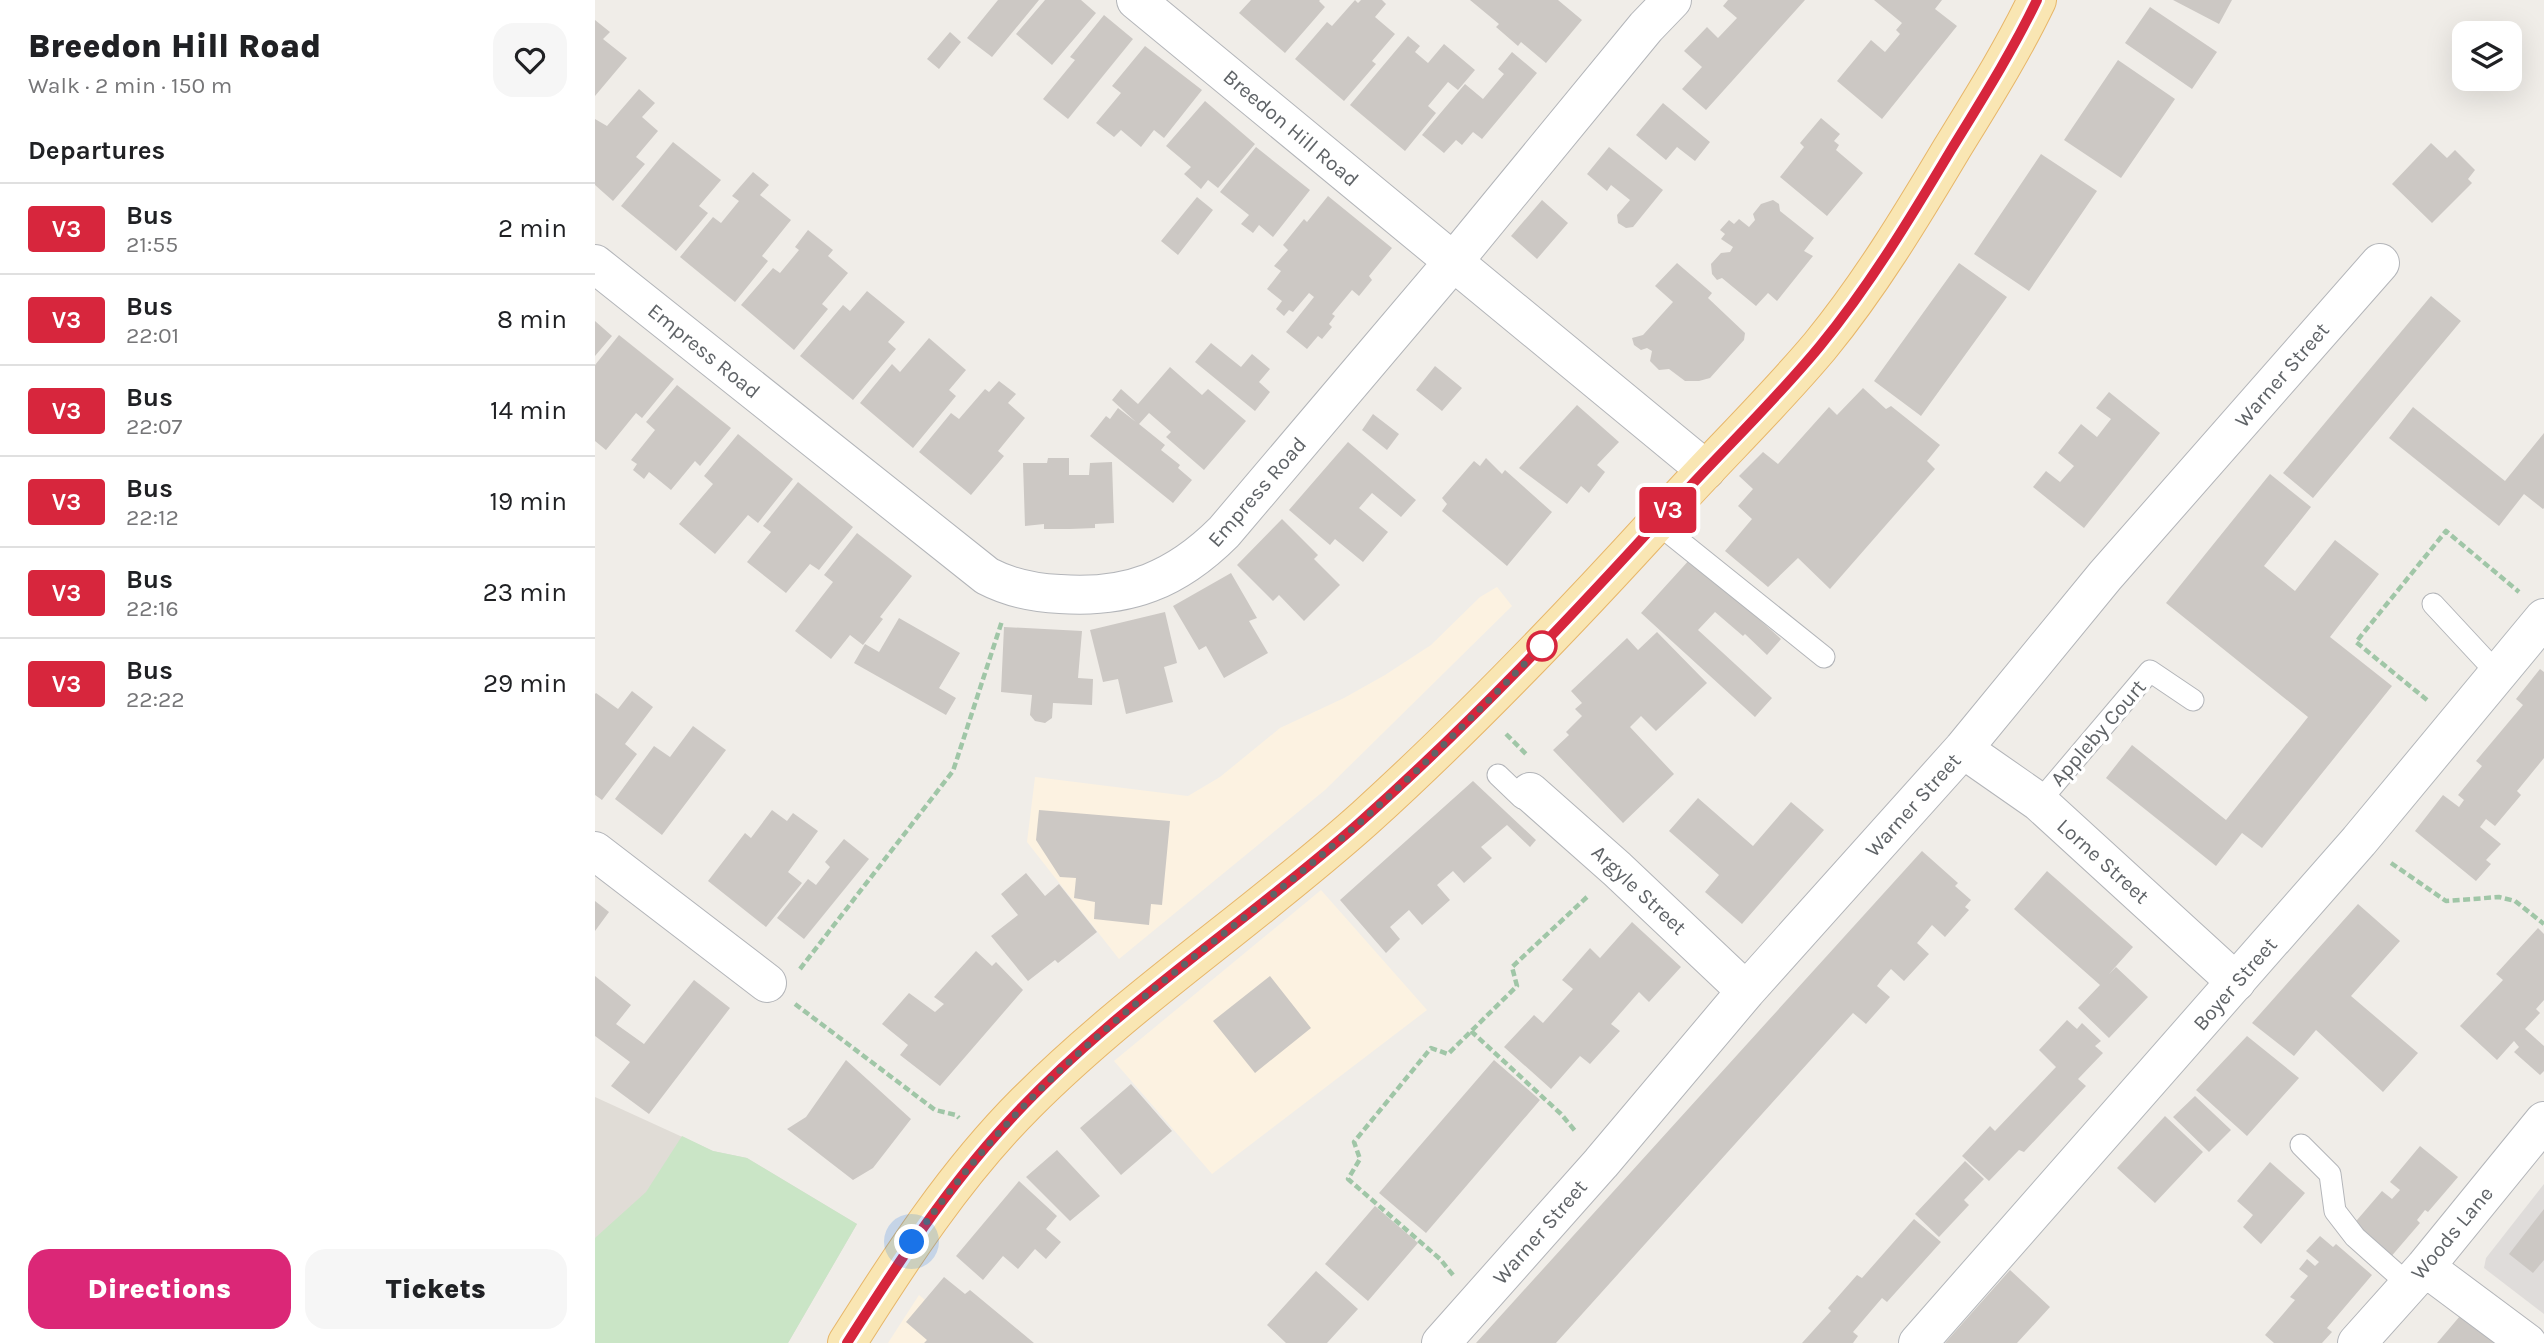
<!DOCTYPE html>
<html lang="en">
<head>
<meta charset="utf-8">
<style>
	body { margin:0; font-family:Karla,sans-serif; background:#f6f6f6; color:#202124; height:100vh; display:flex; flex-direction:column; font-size:26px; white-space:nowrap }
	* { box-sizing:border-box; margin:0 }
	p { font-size:23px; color:#757577 }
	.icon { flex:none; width:38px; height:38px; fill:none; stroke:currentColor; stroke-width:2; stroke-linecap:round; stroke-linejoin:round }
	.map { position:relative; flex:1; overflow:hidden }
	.drawer { display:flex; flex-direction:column; background:#fff; width:595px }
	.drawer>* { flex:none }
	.badge { padding:0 14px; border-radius:5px; font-size:24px; line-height:46px }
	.controls { position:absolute; left:1857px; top:21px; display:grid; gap:14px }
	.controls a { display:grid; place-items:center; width:70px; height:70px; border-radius:14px; background:#fff; box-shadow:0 7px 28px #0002; font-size:35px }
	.you { position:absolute; width:35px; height:35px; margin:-18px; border:5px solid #fff; border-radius:50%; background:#1a73e8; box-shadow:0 0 0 10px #1a73e833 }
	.map>.badge { position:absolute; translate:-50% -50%; box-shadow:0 0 0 4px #fff }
	h2 { padding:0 28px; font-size:26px; line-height:63px }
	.round { display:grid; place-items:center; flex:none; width:74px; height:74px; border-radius:21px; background:#f6f6f6 }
	.head { display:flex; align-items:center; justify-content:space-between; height:119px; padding:0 28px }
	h1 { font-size:33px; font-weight:800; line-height:52px }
	.primary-button { display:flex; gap:14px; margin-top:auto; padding:14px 28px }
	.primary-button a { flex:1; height:80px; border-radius:21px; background:#db2777; color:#fff; font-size:28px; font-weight:800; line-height:80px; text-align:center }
	.primary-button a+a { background:#f6f6f6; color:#202124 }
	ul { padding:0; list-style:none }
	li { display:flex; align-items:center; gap:21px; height:91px; padding:0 28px; border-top:2px solid #e0e0e0 }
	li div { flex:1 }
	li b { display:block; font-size:26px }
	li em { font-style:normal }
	li .badge { min-width:77px; font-weight:700; text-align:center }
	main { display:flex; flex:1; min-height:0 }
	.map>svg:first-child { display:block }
	.commercial { fill:#fcf2e1 }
	.industrial { fill:#dfdcda }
	.education { fill:#e0dcd6 }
	.green { fill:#cae5c6 }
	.building { fill:#ccc8c4 }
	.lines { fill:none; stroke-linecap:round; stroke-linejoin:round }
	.lane-casing { stroke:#b3b5b9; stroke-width:23 }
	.street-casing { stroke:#b3b5b9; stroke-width:40 }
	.secondary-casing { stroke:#b4b7bb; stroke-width:40 }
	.primary-casing { stroke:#e7b669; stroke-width:40 }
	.path { stroke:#a0c6a7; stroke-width:4.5; stroke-dasharray:7 3.5; stroke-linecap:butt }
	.lane { stroke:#fff; stroke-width:21 }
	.street { stroke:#fff; stroke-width:38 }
	.secondary { stroke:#fff; stroke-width:38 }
	.primary { stroke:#f9e6b3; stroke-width:38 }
	.line-casing { stroke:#fff; stroke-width:16 }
	.line { stroke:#d7263d; stroke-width:10 }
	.walk { stroke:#5f6367; stroke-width:7; stroke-dasharray:0 12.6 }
	.stop-dot { fill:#fff; stroke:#d7263d; stroke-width:3.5 }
	.labels { text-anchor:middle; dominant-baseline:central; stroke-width:7; stroke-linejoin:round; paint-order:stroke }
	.street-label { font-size:21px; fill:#5f6367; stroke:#fff }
</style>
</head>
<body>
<main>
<section class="drawer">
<div class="head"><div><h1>Breedon Hill Road</h1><p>Walk · 2 min · 150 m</p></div><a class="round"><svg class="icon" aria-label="heart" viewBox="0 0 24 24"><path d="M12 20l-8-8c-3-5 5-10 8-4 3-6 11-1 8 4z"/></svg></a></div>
<h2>Departures</h2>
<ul>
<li><span class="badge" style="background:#d7263d;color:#fff">V3</span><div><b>Bus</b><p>21:55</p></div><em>2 min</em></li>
<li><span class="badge" style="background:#d7263d;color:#fff">V3</span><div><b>Bus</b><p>22:01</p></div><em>8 min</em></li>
<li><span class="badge" style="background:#d7263d;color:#fff">V3</span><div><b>Bus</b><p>22:07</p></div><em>14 min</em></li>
<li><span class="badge" style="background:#d7263d;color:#fff">V3</span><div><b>Bus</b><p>22:12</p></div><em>19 min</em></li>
<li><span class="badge" style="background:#d7263d;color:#fff">V3</span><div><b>Bus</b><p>22:16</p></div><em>23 min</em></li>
<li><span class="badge" style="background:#d7263d;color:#fff">V3</span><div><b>Bus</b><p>22:22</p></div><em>29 min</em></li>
</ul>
<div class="primary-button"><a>Directions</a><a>Tickets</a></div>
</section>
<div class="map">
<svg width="1949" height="1343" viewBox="0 0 1949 1343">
	<rect width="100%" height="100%" fill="#f0ede8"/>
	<path class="commercial" d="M902,587L917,606L730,790L524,959L432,842L440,777L593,796L625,777L685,728L749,698L790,675L836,645L885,597Z
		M726,890L832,1010L617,1174L519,1061Z
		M324,1295L381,1343H293Z"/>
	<path class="industrial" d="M1949,1184V1314L1889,1268L1891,1258Z"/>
	<path class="education" d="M0,1097L118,1151L152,1158L262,1224L193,1343H0Z"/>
	<path class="green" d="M87,1136L118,1151L152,1158L262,1224L193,1343H0V1238L51,1192Z"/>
	<path class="building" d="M403,0H444L397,57L372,38Z
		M450,0H486L501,13L457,65L421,34Z
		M656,0H725L724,1L730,7L690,53L644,13Z
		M760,0L763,3L766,0H787L791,4L780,17L800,34L777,61L781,64L749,101L700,59L732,22L737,26Z
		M875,0H963L987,20L951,63L926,42L923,46L901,27L904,24Z
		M1133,0H1210L1111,110L1087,89L1107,67L1089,51L1112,27L1123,38L1142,18L1128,6Z
		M1279,0H1347L1340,9L1362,26L1287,119L1242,81L1276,40L1290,52L1305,34L1301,30L1307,23Z
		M1578,0H1637L1624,24Z
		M1555,7L1622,52L1597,89L1530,43Z
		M509,15L538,39L473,119L448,99L480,60L475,57Z
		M0,20L15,32L8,39L32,58L0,96Z
		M355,32L366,42L344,69L332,59Z
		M813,36L825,46L820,52L833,63L849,44L880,70L863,90L853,82L833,106L841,113L810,151L755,105Z
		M550,46L607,90L569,138L559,130L546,147L526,130L519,137L501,123L526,93L517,86Z
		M917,52L942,73L887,139L878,132L867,145L861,140L849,153L827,135L870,84L888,99L909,74L903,69Z
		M1523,60L1580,99L1526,178L1469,140Z
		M44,89L60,103L47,117L63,131L41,157L50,164L18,201L0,185V119L12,126Z
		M610,101L660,144L623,188L613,180L606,189L589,174L596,167L571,146Z
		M1068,103L1115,142L1100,161L1082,147L1071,160L1041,135Z
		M1226,118L1245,134L1239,141L1244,145L1241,150L1268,173L1232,216L1185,177L1209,147L1205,143Z
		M78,142L126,180L104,206L113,213L81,251L26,206Z
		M1836,143L1852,158L1860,150L1880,170L1873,179L1877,183L1837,223L1797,184Z
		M661,147L715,190L678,237L664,225L658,233L646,224L654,215L625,192Z
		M1014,147L1068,190L1038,227L1031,228L1023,223L1022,215L1035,200L1016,185L1012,191L992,174Z
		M1446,154L1502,191L1434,291L1379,254Z
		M158,172L174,185L165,195L196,220L167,256L173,261L140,302L85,257L118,217L126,223L144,201L137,196Z
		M733,196L797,248L774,276L777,280L764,296L757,290L737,314L740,316L734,324L737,327L727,339L723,336L712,349L691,332L719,297L714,293L698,312L694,310L689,316L681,309L687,301L672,289L686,271L679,266L693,250L688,245L709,219L712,222Z
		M602,197L618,210L583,255L566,241Z
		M947,200L973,223L942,259L916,236Z
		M1178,200L1184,204L1185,211L1219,238L1209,251L1218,256L1182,301L1173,293L1161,306L1127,278L1122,280L1117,274L1116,264L1126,253L1135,252L1138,247L1126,239L1130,234L1125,230L1134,220L1139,224L1144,219L1154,227L1160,220L1158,214L1166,204Z
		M213,230L238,250L233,256L253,273L227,304L233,309L199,350L146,305L178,268L185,273L204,250L200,247Z
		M1082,263L1117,293L1113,298L1150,333L1149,340L1115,378L1104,381H1090L1074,369L1064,370L1055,361L1057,351L1052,348L1046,350L1039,345L1037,338L1048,335L1078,302L1060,286Z
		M1364,263L1412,297L1326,416L1279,381Z
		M272,291L310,322L293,342L301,349L258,400L205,356L248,305L255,311Z
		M1836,296L1866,321L1718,498L1688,473Z
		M0,321L17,336L0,356Z
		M24,335L79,379L47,418L41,413L11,450L0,441V365Z
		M334,338L371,370L354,390L361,396L318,448L265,403L297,364L305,372Z
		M616,343L646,367L657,354L675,369L664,382L675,392L660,411L600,362Z
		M840,366L867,388L847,411L821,390Z
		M575,367L607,395L613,389L651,421L609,470L571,437L576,432L554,413L544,424L570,445L566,450L585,465L583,468L597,480L578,503L495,436L511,416L515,419L523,408L541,422L517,400L526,389L543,404Z
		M404,381L421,394L413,403L430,418L403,451L409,456L376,495L324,452L356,413L364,419L390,389L394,392Z
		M82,385L136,428L105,466L100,461L76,490L54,472L49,479L38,470L42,464L36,460L60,430L51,422Z
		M1268,388L1291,409L1296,406L1345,445L1332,461L1340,469L1235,589L1203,558L1173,587L1130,551L1157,519L1143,506L1158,489L1144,476L1168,452L1183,464L1234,407L1242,415Z
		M1514,392L1565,433L1489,528L1438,487L1451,471L1465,482L1479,466L1463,453L1486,424L1502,437L1516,419L1501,408Z
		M982,405L1024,442L1002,465L1010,472L994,493L986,486L972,504L924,468Z
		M1818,407L1910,481L1949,433V508L1948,509L1929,494L1904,526L1794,438Z
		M778,414L804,434L792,450L767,430Z
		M143,434L198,479L163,523L153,515L120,554L84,524L118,484L109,476Z
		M753,442L821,500L806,517L777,493L764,508L793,532L768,562L740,539L735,545L694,510Z
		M453,458H474V475H494L495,463L517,462L519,523L500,524V528L475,529H449V524L430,526L428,463H452Z
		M891,458L907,474L910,470L957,512L912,566L847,511L852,504L847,498L879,461L885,466Z
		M1675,474L1716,507L1669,566L1700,591L1740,540L1784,574L1735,637L1797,686L1667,848L1647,833L1621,866L1511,778L1537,745L1631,820L1713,717L1571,603Z
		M203,482L258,527L224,570L215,564L191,593L152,562L176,532L168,526Z
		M687,519L723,555L719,559L745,585L709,621L684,595L678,601L642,565Z
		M262,533L317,576L285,617L288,619L268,645L255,635L236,659L200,631L238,582L229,575Z
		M1096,558L1186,639L1172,655L1150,634L1148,636L1120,612L1103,630L1177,698L1160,717L1046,613Z
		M636,573L662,618L654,621L673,653L629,678L611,646L604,650L578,606Z
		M570,612L582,663L569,667L578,702L531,714L523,679L508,682L495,630Z
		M304,618L365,653L344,688L361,698L351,715L259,663L270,644L284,652Z
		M409,627L487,631L483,678L498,679L497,705L458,703L457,718L450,723L440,721L435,715L437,695L406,692Z
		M1062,632L1112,683L1061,731L1046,716L1035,727L1079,774L1028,823L958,750L974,735L971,732L987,716L980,709L987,703L976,691L1032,638L1043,650Z
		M1945,669L1949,672V758L1922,791L1926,795L1900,826L1891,819L1885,827L1906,844L1891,860L1896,864L1881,881L1820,831L1848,795L1864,807L1869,800L1863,795L1887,766L1881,761L1928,705L1921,699Z
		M37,691L58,707L30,744L42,754L7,800L0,795V694L1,693L23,709Z
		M98,726L131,750L67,835L20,799L59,746L75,757Z
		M878,781L941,840L935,847L912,825L886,847L897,858L869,883L858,871L842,885L855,900L827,925L814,910L795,927L805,939L791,953L745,900Z
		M1103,798L1158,846L1196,802L1229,830L1147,924L1110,892L1124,875L1074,831Z
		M177,810L192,821L198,813L223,831L193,872L207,883L171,927L113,881L150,833L156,838Z
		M444,810L575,821L567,905L556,904L554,925L499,919L500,902L479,898L481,878L465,877L441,840Z
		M249,839L274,859L209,939L182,918L213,879L221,885L235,867L230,862Z
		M1327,851L1363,883L1360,886L1376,900L1370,907L1374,910L1350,937L1337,925L1322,943L1334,954L1309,981L1296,969L1288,978L1282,986L1295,997L1271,1024L1258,1013L961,1343H881Z
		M1452,871L1538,947L1514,974L1521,967L1553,997L1514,1038L1483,1008L1505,985L1419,909Z
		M431,873L450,896L464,884L502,932L463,963L460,960L433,981L396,936L423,915L406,894Z
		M0,901L14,912L0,931Z
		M1763,904L1805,941L1756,996L1823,1053L1788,1092L1721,1030L1699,1056L1657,1023Z
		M1037,922L1086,967L1054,1002L1044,992L1016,1024L1025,1031L995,1064L985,1056L956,1089L909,1047L939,1015L948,1023L978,989L967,980L995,948L1005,958Z
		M1943,928L1949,934V1000L1941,1009L1945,1013L1930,1029L1949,1046V1071L1945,1075L1919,1052L1924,1047L1919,1041L1902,1060L1865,1026L1908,980L1901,974Z
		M381,951L397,966L401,962L428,990L345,1086L305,1055L313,1045L287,1024L314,993L340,1012L349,1004L339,997Z
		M0,976L36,1005L21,1024L49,1044L99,980L135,1008L54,1114L16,1086L35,1062L0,1036Z
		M675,976L716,1028L660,1073L618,1021Z
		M1472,1020L1482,1029L1487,1023L1506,1041L1500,1046L1508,1053L1483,1079L1491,1086L1429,1152L1424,1150L1394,1181L1367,1156L1395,1126L1400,1131L1461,1067L1444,1050Z
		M1652,1036L1704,1078L1652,1136L1601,1090Z
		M251,1060L316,1119L278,1168L258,1180L192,1129L211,1117Z
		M899,1060L945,1100L831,1233L784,1193Z
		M536,1084L577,1131L526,1175L485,1128Z
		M1600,1096L1636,1130L1614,1152L1578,1117Z
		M1570,1116L1608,1152L1560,1203L1522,1168Z
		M1825,1146L1863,1177L1833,1212L1830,1210L1822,1220L1825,1223L1794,1259L1756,1227L1787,1191L1797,1199L1805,1190L1795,1182Z
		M462,1150L505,1196L475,1221L431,1177Z
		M1370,1161L1389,1179L1369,1200L1374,1205L1344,1237L1320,1214Z
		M1675,1162L1710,1193L1666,1244L1648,1227L1658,1215L1642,1201Z
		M424,1181L462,1216L451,1229L466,1242L451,1259L440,1249L423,1269L408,1256L388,1280L361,1256Z
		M780,1206L823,1243L773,1301L730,1264Z
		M1949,1209V1260L1938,1273L1914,1254Z
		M1319,1219L1346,1242L1292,1302L1287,1298L1258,1332L1263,1336L1258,1343H1207L1236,1311L1233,1308L1262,1275L1267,1278Z
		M1725,1236L1738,1247L1741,1244L1777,1275L1732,1328L1737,1332L1727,1343H1679L1670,1335L1700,1300L1695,1297L1713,1276L1704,1269L1712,1259L1720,1266L1724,1262L1711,1251Z
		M1415,1270L1455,1307L1422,1343H1350Z
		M721,1271L763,1309L732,1343H691L672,1325Z
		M349,1277L370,1294L375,1290L439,1343H329L332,1340L311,1322Z
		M1865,1316L1900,1343H1842Z"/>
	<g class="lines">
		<defs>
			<path id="lane" d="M1062,523L1229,657
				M1838,604L1903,674
				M903,775L927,798L935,792
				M1444,802L1555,671L1598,700
				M1706,1145L1735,1174L1740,1211L1760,1237L1814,1285"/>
			<path id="street" d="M541,0L1111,470
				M0,264L392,576C415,588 439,593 465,594C533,599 581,580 629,532L858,262L1051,27L1077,0
				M1368,749L1444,802L1641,982
				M935,792L1022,869L1151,991
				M0,851L172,983
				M1830,1267L1932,1343
				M846,1343L1006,1163L1151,991L1368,749L1510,576L1785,263
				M1762,1343L1830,1267L1949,1121"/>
			<path id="secondary" d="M1323,1343L1764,841L1949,618"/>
			<path id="primary" d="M252,1343C305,1259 360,1174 431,1103C536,998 661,916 771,817C879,719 979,614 1077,506C1126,452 1178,402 1225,346C1275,285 1316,217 1356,150C1386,101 1417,52 1442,0"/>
		</defs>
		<use href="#lane" class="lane-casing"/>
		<use href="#street" class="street-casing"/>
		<use href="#secondary" class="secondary-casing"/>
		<use href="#primary" class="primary-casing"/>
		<path class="path" d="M1832,700L1761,642L1851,531L1924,592
			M911,734L932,755
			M1796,863L1851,901L1904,897L1920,901L1949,924
			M205,969L358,771L407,621
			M200,1004L340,1110L361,1115L364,1118
			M876,1031L966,1114L981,1132
			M858,1275L845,1259L753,1179L765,1159L759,1142L836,1048L853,1054L922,986L917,967L993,896"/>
		<use href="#lane" class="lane"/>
		<use href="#street" class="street"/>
		<use href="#secondary" class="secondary"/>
		<use href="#primary" class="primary"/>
	</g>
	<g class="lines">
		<defs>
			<path id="line" d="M252,1343C301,1266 350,1190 412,1123C516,1009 649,925 764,823C875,724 977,616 1077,506C1126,452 1179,402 1225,346C1275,285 1316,217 1356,150C1386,101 1417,52 1442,0"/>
		</defs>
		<use href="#line" class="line-casing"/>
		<use href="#line" class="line"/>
		<path class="walk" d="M317,1242C366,1173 421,1109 485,1052C562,982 648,921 728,854C805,790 877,718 947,646"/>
	</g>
	<circle class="stop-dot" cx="947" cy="646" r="14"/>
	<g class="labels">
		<g class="street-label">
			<text transform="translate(696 128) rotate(40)">Breedon Hill Road</text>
			<text transform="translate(109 351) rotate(39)">Empress Road</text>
			<text transform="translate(1687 375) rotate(-49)">Warner Street</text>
			<text transform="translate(662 492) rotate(-49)">Empress Road</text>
			<text transform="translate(1503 733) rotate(-49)">Appleby Court</text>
			<text transform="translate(1318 805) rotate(-48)">Warner Street</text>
			<text transform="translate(1508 861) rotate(42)">Lorne Street</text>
			<text transform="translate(1044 890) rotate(43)">Argyle Street</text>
			<text transform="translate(1640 984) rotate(-49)">Boyer Street</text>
			<text transform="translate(945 1232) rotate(-49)">Warner Street</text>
			<text transform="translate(1857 1233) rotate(-50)">Woods Lane</text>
		</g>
	</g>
</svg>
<div class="controls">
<a><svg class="icon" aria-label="layers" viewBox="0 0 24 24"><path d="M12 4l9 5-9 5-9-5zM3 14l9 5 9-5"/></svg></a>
</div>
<div class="you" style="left:317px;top:1242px"></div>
<b class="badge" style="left:1073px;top:510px;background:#d7263d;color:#fff">V3</b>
</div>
</main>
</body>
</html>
